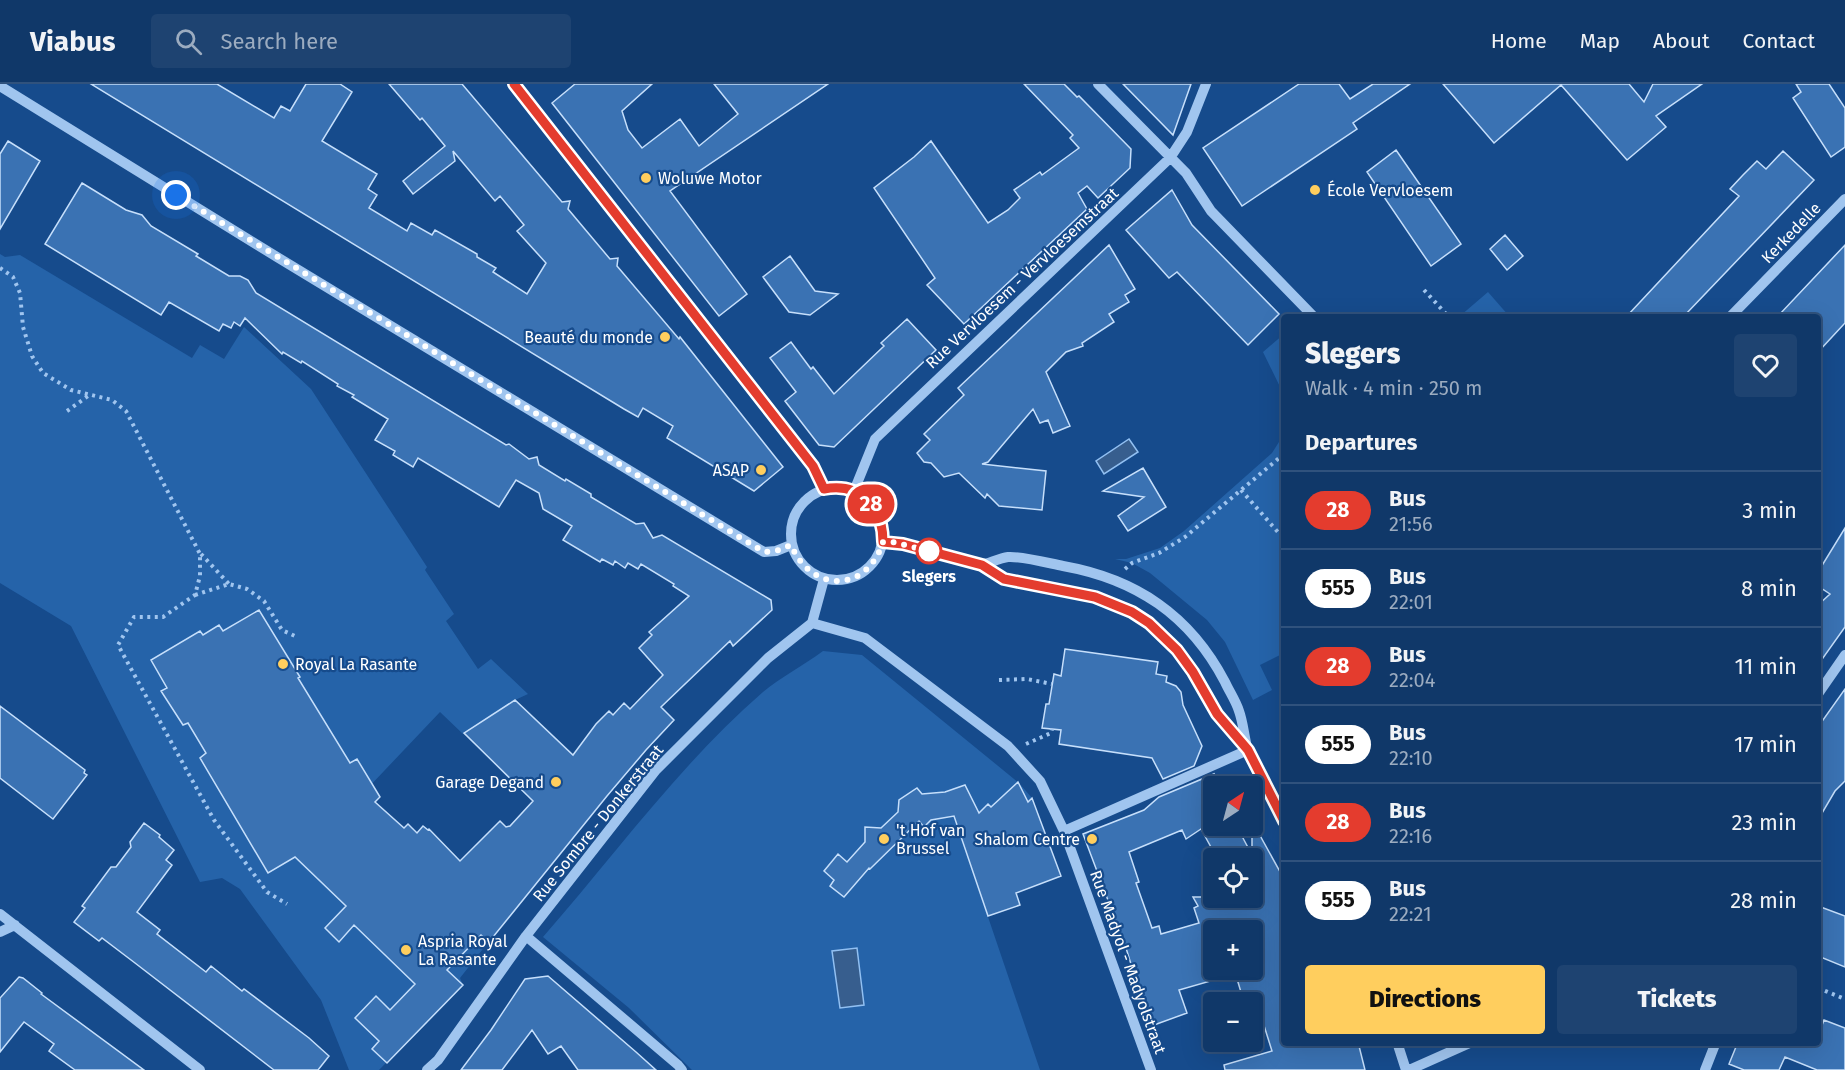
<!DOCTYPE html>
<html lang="en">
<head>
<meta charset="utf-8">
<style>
	body { margin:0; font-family:"Fira Sans",sans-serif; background:#1e4371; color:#f1f3f6; height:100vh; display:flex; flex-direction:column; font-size:22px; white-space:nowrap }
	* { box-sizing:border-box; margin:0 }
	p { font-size:20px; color:#9cacc0 }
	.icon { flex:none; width:33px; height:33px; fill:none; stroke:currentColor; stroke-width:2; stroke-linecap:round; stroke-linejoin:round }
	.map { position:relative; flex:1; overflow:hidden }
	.details { position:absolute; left:1281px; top:230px; width:540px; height:732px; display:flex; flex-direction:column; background:#103869; border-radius:6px; box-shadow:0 6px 24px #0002,0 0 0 2px #30527d }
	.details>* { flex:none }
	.badge { padding:0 12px; border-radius:20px; font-size:21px; line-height:39px }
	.needle { width:39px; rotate:36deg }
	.buttons { position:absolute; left:1203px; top:692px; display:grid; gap:12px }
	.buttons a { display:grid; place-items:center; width:60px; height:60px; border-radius:6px; background:#103869; box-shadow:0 6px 24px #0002,0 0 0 2px #30527d; font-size:30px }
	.you { position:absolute; width:30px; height:30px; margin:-15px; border:4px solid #fff; border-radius:50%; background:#1a73e8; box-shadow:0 0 0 9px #1a73e833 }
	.map>.badge { position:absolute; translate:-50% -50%; box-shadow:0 0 0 3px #fff }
	h2 { padding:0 24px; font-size:22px; line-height:54px }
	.round { display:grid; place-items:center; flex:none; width:63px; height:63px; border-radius:6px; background:#1e4371 }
	.summary { display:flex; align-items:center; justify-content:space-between; height:102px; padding:0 24px }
	h1 { font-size:28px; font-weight:800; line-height:45px }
	.primary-button { display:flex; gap:12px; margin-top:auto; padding:12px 24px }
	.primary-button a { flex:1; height:69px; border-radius:6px; background:#ffce5e; color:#111; font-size:24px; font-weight:800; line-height:69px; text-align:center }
	.primary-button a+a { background:#1e4371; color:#f1f3f6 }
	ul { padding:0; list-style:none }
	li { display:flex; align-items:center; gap:18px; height:78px; padding:0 24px; border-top:2px solid #30527d }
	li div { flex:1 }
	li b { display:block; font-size:22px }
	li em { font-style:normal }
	li .badge { min-width:66px; font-weight:700; text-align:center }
	header { display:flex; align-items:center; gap:36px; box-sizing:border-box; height:84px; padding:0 30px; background:#103869; border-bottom:2px solid #30527d }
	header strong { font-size:28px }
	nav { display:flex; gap:33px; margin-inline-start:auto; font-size:21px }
	.search { width:420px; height:54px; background:#1e4371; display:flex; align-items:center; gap:15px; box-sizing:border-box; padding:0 21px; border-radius:6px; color:#9cacc0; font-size:22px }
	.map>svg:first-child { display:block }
	.green { fill:#2563a9 }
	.water { fill:#375e8e; stroke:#92c0f2; stroke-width:1.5 }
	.building { fill:#3a72b3; stroke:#c6dffb; stroke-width:1.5; fill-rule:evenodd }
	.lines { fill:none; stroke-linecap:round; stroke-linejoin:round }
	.path { stroke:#a0c5ef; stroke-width:4; stroke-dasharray:3 4.5; stroke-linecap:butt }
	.minor { stroke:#a0c5ef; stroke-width:10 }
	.line-casing { stroke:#fff; stroke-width:14 }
	.line { stroke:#e43c2e; stroke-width:9 }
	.walk { stroke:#fff; stroke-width:6; stroke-dasharray:0 10.8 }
	.poi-dot { fill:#ffce5e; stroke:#164b8c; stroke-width:2 }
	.stop-dot { fill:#fff; stroke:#e43c2e; stroke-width:3 }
	.labels { text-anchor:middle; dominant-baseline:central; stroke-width:4.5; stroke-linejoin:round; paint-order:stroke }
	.poi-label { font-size:16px; fill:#fff; stroke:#164b8c; text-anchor:start }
	.street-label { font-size:16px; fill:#fff; stroke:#164b8c }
	.stop-label { font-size:16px; font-weight:bold; fill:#fff; stroke:#164b8c }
</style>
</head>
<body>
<header>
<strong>Viabus</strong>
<div class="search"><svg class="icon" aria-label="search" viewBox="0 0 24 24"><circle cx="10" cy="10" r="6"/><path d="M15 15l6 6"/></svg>Search here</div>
<nav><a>Home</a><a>Map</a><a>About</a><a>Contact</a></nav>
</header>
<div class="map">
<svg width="1845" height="986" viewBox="0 0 1845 986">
	<rect width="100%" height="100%" fill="#164b8c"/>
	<path class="green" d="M0,170L5,173L20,171L192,274L200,261L224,275L244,243L311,305L427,483L425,486L454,530L446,537L478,585L491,575L528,610L515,616L463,650L440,628L366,706L375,718L501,842L460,894L463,901L379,986H349L321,916L240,805L222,794L200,798L71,542L0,499Z
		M1488,208L1509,232H1460Z
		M1284,250V311L1263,268Z
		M1284,350V569L1260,581L1272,606L1253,616L1225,558L1207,536L1150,489L1132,479L1115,475H1126L1160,464L1184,447L1272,369Z
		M823,567L862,571L1019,699L1032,714L968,774L1040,986H692L629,924L543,853C615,771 679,681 763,608C781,593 804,581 823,567Z"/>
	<path class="water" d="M1129,355L1138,368L1104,390L1096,377Z
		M857,864L864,921L840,924L832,867Z"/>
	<path class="building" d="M91,0H217L274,34L281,22L290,27L306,0H340L352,8L322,57L377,90L368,105L377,111L369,124L407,147L411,139L432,151L435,146L477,170V173L496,184L493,188L527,210L546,179L517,147L524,141L500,112L495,117L453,67L455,77L413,110L403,97L445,62L422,34L420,36L389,0H462L562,118L570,117L568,125L610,175L618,174L617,182L679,255L680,253L783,383L754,407L667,354L673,342L643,324L638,333L624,325Z
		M575,0H652L622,27L628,46L642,64L680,35L699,62L738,30L714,0H828L670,107L747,210L719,232L552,19Z
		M1024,0H1064L1077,13L1079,12L1131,65L1130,84L1098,114L1087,102L1078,109L1087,125L964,240L927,201L935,194L874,104L914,73L931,57L988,139L1008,126L1020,114L1014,106L1040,88L1042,91L1079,64L1070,54L1073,51Z
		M1123,0H1191L1173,51Z
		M1299,0H1339L1350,15L1373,0H1410L1353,39L1357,45L1242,122L1203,64Z
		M1443,0H1629L1644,18L1653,0H1702L1656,32L1666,43L1627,76L1561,1L1494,59Z
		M1796,0H1829L1845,24V63L1831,73L1793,14L1801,8Z
		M8,57L40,77L0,145V70Z
		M1396,66L1461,160L1431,182L1367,88Z
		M1783,67L1814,96L1684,232H1627L1739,112L1730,105L1743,91L1757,77L1766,85Z
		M82,99L126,126L142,131L151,142L198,170L196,172L229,192H240L248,196L256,209L506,361L509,360L529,375L537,373L539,381L565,397L566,395L591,410V413L636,440L644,439L653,454L662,451L771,516L772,526L733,562L730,557L661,623L674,636L646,666L607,712L489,858L481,851L447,886L463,901L387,979L372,965L379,957L355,934L376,912L390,926L415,900L354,841L339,858L325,844L346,822L295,773L268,789L200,674L206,669L188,639L183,641L161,607L167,604L151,576L200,547L203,551L219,541L223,547L259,526L300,593L298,594L350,679L357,675L380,713L375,718L404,744L408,740L417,749L423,742L428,746L429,745L460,777L500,737L506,743L510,742L533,717L464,649L515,616L573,671L596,640L609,627L613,631L624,619L630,625L663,591L639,564L652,551L649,548L689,512L673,502L674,500L641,480L638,485L628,479L625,484L615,477L613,481L602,475L600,478L563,456L572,442L543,425L539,409L516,396L499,423L418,374L413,383L393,371L395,367L375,356L388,335L352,313L354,311L337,302L338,300L302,277L301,279L283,268L282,270L245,234L240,242L234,238L231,244L223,240L219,247L169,218L161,231L45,160Z
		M1172,106L1192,141L1279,230L1248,261L1177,188L1169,194L1126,146Z
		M1505,151L1523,172L1507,186L1490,165Z
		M1109,161L1135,205L1125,211L1129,218L1109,230L1114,238L1082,259L1083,262L1066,268L1046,288L1070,342L1053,349L1048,336L1040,339L1033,325L988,378L982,380L1046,387L1042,426L999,422L987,410L985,414L959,389L944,393L931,379L924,378L917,369L930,356L924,350L964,311L958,304Z
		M1845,161V239L1818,268V232H1778Z
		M790,172L815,207L838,210L810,231L789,228L763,193Z
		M907,235L936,266L834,363L819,361L785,317L796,308L770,274L791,258L811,285L813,283L834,310L884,262L881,259Z
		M1143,384L1166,423L1128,447L1118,432L1144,413L1103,407Z
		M1845,444V543L1818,581V521L1830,510L1818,502V488Z
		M1065,565L1158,578L1156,590L1167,592L1166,598L1176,602L1181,608L1183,621L1202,662L1194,682L1163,695L1152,674L1059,660L1061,646L1042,644L1046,620H1049L1054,590L1061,592Z
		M1845,605V697L1835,707L1818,736V643Z
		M0,622L85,686L84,689L87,691L53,735L0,694Z
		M1214,690V737L1208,741H1236L1252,771V737L1284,795V958H1358L1365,986H1225L1224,981L1272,967L1261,932L1252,934V918H1244L1234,885H1252V846H1214V896L1179,906L1187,929L1154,941L1135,893L1126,864L1083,750L1144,726L1159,713ZM1201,745L1217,774H1252V801L1259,813H1193L1198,822L1194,824L1199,839L1161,850L1159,842L1152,844L1136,799L1139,798L1129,768L1182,746L1186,755Z
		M1018,698L1028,718L1032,714L1061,792L1016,809L1020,821L988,832L954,732L931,736L924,743L919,737L870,785L869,784L844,813L830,802L834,796L824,787L838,770L847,778L865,758V743L881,744L898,728L899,716L917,704L922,710L945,708L965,701L979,729L988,720L991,723Z
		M144,739L160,751L159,753L174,766L166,776L172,781L137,828L160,846L157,850L206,888L211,882L242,907L244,905L309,954L329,972L318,986H274L135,879L102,854L99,857L74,838L85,824L82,822L111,783H116L131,763L130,758Z
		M1818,822L1845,832V883L1818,872Z
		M548,892L636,968L656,986H578L561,962L548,970L532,946L502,986H461L491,946L525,895Z
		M19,893L23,894L42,909L41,910L144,986H75L49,967L54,960L24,938L0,968V914Z
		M1824,936L1845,944V986H1817L1785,973L1779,986H1744L1729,980L1738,958H1818V952Z"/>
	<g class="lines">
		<path class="path" d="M0,184L13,193L20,209L23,243L32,272L43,289L71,306L112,316L126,327L200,470V492L195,511L163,533H134L118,561L214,736L267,808L287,820
			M1424,206L1448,232
			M67,327L88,312
			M1241,406L1284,455
			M201,470L229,500
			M1125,485L1132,479L1159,469L1185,453L1284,370
			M195,511L229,500L247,505L264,517L282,546L297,553
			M999,596L1027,595L1052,600
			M1026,660L1051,649L1052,645
			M1818,904L1845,915"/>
		<path class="minor" d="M514,0L813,382L824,405
			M1098,0L1186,89L1211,127L1313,232
			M0,2L277,173L764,468L776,467L791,461
			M1731,232L1845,115
			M791 450a46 46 0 1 1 92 0a46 46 0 1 1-92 0Z
			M854,407L875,355L1170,74L1187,48L1206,0
			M883,458L903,460L982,481L1004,495L1095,513L1133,528L1149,539L1177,566L1193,587L1217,630L1248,666L1284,737
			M982,481C990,479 1000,474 1008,473C1022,472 1048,479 1063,482C1136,495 1190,531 1225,598C1229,607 1236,617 1239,627C1243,638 1244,651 1247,663
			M812,539L865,554L1008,662L1040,697L1064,747L1151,986
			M1818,610L1845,571
			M1064,747L1248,666
			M0,830L200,986
			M0,848L15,841
			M526,852L678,981L682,986
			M1397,958L1406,986
			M427,986L438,976L526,852L656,686L768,574L812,539L824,495
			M1409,986L1472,958
			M1705,986L1716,958"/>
	</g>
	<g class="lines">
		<defs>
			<path id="line" d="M514,0L813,382L824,405C860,398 883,423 883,458L903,460L982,481L1004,495L1095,513L1132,528L1149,539L1177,566L1193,588L1217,630L1248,666L1284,737"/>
		</defs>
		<use href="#line" class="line-casing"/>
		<use href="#line" class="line"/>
		<path class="walk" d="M176,111L764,468L776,467L791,461C812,510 867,509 883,458H893L932,468L929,467"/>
	</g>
	<g class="poi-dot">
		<circle cx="646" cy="94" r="6"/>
		<circle cx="1315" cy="106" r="6"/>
		<circle cx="665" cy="253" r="6"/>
		<circle cx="761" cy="386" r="6"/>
		<circle cx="283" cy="580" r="6"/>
		<circle cx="556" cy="698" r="6"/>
		<circle cx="884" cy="755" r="6"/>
		<circle cx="1092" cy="755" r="6"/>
		<circle cx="406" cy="866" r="6"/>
	</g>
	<circle class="stop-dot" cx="929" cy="467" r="12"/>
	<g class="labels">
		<g class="poi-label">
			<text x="658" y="94">Woluwe Motor</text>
			<text x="1327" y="106">École Vervloesem</text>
			<text x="653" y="253" text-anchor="end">Beauté du monde</text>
			<text x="749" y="386" text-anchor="end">ASAP</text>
			<text x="295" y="580">Royal La Rasante</text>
			<text x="544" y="698" text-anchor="end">Garage Degand</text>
			<text x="896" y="746">'t Hof van<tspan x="896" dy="18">Brussel</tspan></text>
			<text x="1080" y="755" text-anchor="end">Shalom Centre</text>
			<text x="418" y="857">Aspria Royal<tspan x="418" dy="18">La Rasante</tspan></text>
		</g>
		<g class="street-label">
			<text transform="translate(1791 149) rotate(-46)">Kerkedelle</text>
			<text transform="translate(1022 194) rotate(-43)">Rue Vervloesem - Vervloesemstraat</text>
			<text transform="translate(598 739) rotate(-51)">Rue Sombre - Donkerstraat</text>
			<text transform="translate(1128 878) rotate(70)">Rue Madyol - Madyolstraat</text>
		</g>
		<g class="stop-label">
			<text x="929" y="492">Slegers</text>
		</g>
	</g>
</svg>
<div class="buttons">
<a><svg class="needle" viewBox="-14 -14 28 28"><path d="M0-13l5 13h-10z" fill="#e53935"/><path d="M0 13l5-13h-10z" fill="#9cacc0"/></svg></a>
<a><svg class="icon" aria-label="locate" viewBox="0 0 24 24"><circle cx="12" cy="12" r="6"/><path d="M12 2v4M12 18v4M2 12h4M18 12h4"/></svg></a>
<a>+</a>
<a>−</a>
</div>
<div class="you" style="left:176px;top:111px"></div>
<b class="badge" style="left:871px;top:420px;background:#e43c2e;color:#fff">28</b>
<section class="details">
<div class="summary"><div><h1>Slegers</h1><p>Walk · 4 min · 250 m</p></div><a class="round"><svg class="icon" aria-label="heart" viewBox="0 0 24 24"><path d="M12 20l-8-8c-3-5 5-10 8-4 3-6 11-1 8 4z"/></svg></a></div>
<h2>Departures</h2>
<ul>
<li><span class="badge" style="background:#e43c2e;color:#fff">28</span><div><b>Bus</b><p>21:56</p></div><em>3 min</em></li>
<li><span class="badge" style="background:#fff;color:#111">555</span><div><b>Bus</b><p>22:01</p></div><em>8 min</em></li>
<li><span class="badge" style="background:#e43c2e;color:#fff">28</span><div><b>Bus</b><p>22:04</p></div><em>11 min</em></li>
<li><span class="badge" style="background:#fff;color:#111">555</span><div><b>Bus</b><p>22:10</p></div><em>17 min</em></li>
<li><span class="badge" style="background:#e43c2e;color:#fff">28</span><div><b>Bus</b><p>22:16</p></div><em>23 min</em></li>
<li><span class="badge" style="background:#fff;color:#111">555</span><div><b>Bus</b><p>22:21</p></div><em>28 min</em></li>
</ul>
<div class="primary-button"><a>Directions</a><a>Tickets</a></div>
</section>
</div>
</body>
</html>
